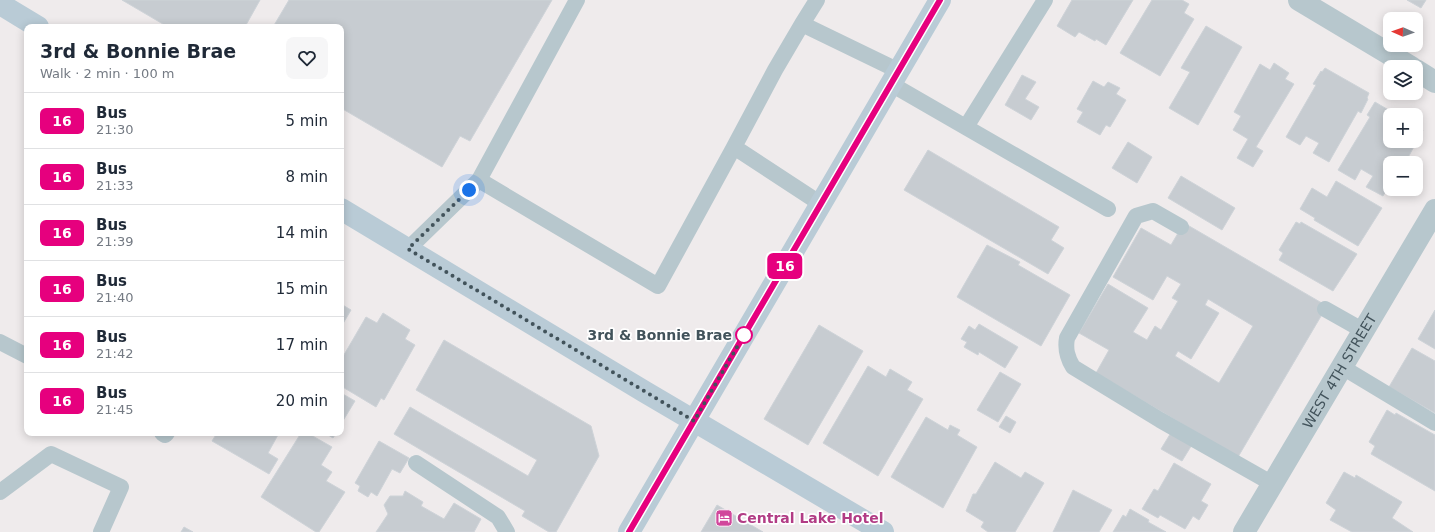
<!DOCTYPE html>
<html lang="en">
<head>
<meta charset="utf-8">
<style>
	body { margin:0; font-family:"DejaVu Sans",sans-serif; background:#f6f6f7; color:#1f2937; height:100vh; display:flex; flex-direction:column; font-size:15px; white-space:nowrap }
	* { box-sizing:border-box; margin:0 }
	p { font-size:13px; color:#747a83 }
	.icon { flex:none; width:22px; height:22px; fill:none; stroke:currentColor; stroke-width:2; stroke-linecap:round; stroke-linejoin:round }
	.map { position:relative; flex:1; overflow:hidden }
	.details { position:absolute; left:24px; top:24px; width:320px; height:412px; display:flex; flex-direction:column; background:#fff; border-radius:8px; box-shadow:0 2px 10px #0003 }
	.details>* { flex:none }
	.badge { padding:0 8px; border-radius:6px; font-size:14px; line-height:26px }
	.needle { width:26px; rotate:272deg }
	.fabs { position:absolute; left:1383px; top:12px; display:grid; gap:8px }
	.fabs a { display:grid; place-items:center; width:40px; height:40px; border-radius:8px; background:#fff; box-shadow:0 2px 10px #0003; font-size:20px }
	.you { position:absolute; width:20px; height:20px; margin:-10px; border:3px solid #fff; border-radius:50%; background:#1a73e8; box-shadow:0 0 0 6px #1a73e833 }
	.map>.badge { position:absolute; translate:-50% -50%; box-shadow:0 0 0 2px #fff }
	.round { display:grid; place-items:center; flex:none; width:42px; height:42px; border-radius:8px; background:#f6f6f7 }
	.headline { display:flex; align-items:center; justify-content:space-between; height:68px; padding:0 16px }
	h1 { font-size:19px; font-weight:800; line-height:30px }
	ul { padding:0; list-style:none }
	li { display:flex; align-items:center; gap:12px; height:56px; padding:0 16px; border-top:1px solid #e0e1e3 }
	li div { flex:1 }
	li b { display:block; font-size:15px }
	li em { font-style:normal }
	li .badge { min-width:44px; font-weight:700; text-align:center }
	.map>svg:first-child { display:block }
	.building { fill:#c7ccd1; stroke:#ced3d8; fill-rule:evenodd }
	.lines { fill:none; stroke-linecap:round; stroke-linejoin:round }
	.lane { stroke:#b7c7cd; stroke-width:16 }
	.street { stroke:#b7c7cd; stroke-width:22 }
	.secondary { stroke:#b9cbd6; stroke-width:22 }
	.line-casing { stroke:#fff; stroke-width:9 }
	.line { stroke:#e6007e; stroke-width:6 }
	.walk { stroke:#42535b; stroke-width:4; stroke-dasharray:0 7.2 }
	.stop-dot { fill:#fff; stroke:#e6007e; stroke-width:2 }
	.labels { text-anchor:middle; dominant-baseline:central; stroke-width:3.5; stroke-linejoin:round; paint-order:stroke }
	.stop-label { font-size:14px; font-weight:bold; fill:#42535b; stroke:#fff; text-anchor:end }
	.street-label { font-size:14px; fill:#42535b; stroke:#fff }
	.hotel-label { font-size:14px; font-weight:bold; fill:#b23c85; stroke:#fff; text-anchor:start }
</style>
</head>
<body>
<div class="map">
<svg width="1435" height="532" viewBox="0 0 1435 532">
	<rect width="100%" height="100%" fill="#efebec"/>
	<path class="building" d="M122,0H260L246,25L248,27H168Z
		M289,0H552L470,141L460,136L442,167L341,108V27H273Z
		M1072,0H1133L1106,45L1096,39L1095,41L1079,32L1075,37L1057,26Z
		M1152,0H1182L1189,4L1184,13L1194,19L1160,76L1120,53Z
		M1407,0H1426L1421,8Z
		M1206,26L1242,47L1198,125L1169,108L1190,72L1181,68Z
		M1274,63L1289,73L1285,79L1294,84L1256,147L1263,151L1253,167L1237,158L1248,139L1233,130L1241,116L1234,112L1260,64L1270,70Z
		M1325,68L1369,93L1367,98L1368,99L1361,113L1358,111L1329,162L1313,153L1319,143L1306,136L1300,145L1286,137L1316,85L1313,84L1321,71L1322,72Z
		M1022,75L1036,82L1025,99L1039,107L1031,120L1005,105Z
		M1093,81L1104,87L1108,82L1120,88L1116,94L1126,100L1110,127L1106,125L1100,135L1077,122L1083,112L1077,109Z
		M1375,102L1397,115H1390V141H1416V126L1423,130L1405,163H1390V184L1383,196L1366,187L1373,176L1361,169L1355,180L1338,170L1370,117L1367,115Z
		M1128,142L1152,157L1137,183L1112,168Z
		M928,150L1059,227L1051,240L1064,248L1048,274L904,190Z
		M1181,176L1235,208L1222,230L1168,198Z
		M1336,181L1382,208L1358,246L1314,220L1315,218L1300,209L1312,188L1327,197Z
		M1296,222L1300,224L1301,222L1357,254L1333,291L1279,260L1283,253L1279,250Z
		M1184,223L1327,306L1238,457L1096,373L1109,350L1079,333L1108,284L1148,308L1133,332L1147,340L1155,326L1161,330L1178,301L1172,298L1181,284L1167,276L1153,300L1113,277L1141,228L1171,245ZM1208,299L1253,326L1219,383L1175,356L1178,351L1191,359L1219,313L1205,305Z
		M987,245L1020,262L1018,265L1070,295L1041,346L957,297Z
		M341,304L351,310L341,327Z
		M1435,310V349L1418,339Z
		M383,313L410,330L405,339L415,345L384,400L381,398L376,407L341,386V360L366,317L377,323Z
		M979,324L1018,347L1005,368L979,352L978,355L964,347L967,342L961,339L969,326L975,330Z
		M819,325L863,351L808,445L764,419Z
		M444,340L591,426L599,456L556,532H549L522,516L525,511L394,434L410,407L528,476L537,460L416,390Z
		M1412,348L1435,361V413L1389,387Z
		M868,366L886,377L890,369L912,382L907,390L923,399L878,476L823,443Z
		M1000,372L1021,384L998,422L977,410Z
		M341,393L355,401L341,424Z
		M1387,410L1395,415L1396,413L1435,435V491L1371,454L1375,446L1369,442Z
		M1006,416L1016,422L1010,433L999,427Z
		M926,417L948,430L950,425L960,430L957,435L977,447L943,508L891,477Z
		M1172,431L1193,443L1182,461L1161,449Z
		M217,433H279L268,453L278,459L269,474L212,441Z
		M301,433H312L311,435L332,447L321,465L332,472L326,481L345,492L319,532H316L261,497Z
		M325,433H336L333,438Z
		M379,441L409,458L400,473L392,469L377,496L371,492L368,497L358,491L360,486L355,483Z
		M995,462L1021,478L1025,472L1044,483L1015,532H988L981,527L984,522L966,511L973,494H976Z
		M1174,463L1211,484L1201,501L1208,505L1199,520L1193,516L1185,529L1160,515L1158,518L1142,509L1154,489L1158,491Z
		M1344,472L1355,478L1356,475L1402,502L1392,518L1413,532H1352L1330,520L1336,510L1326,503Z
		M1073,490L1112,510L1099,532H1053Z
		M405,491L423,502L421,506L444,519L454,503L481,519L474,532H376L388,514L384,505L390,496H403Z
		M717,505L763,532H701Z
		M1130,509L1149,520L1148,522L1166,532H1113L1123,515L1126,517Z
		M184,527L193,532H181Z"/>
	<g class="lines">
		<path class="lane" d="M817,0L802,24L899,71
			M891,84L1108,209
			M966,127L1045,0
			M734,147L775,70L802,24
			M479,180L577,0
			M1181,227L1153,211L1136,216L1067,338C1065,349 1067,357 1073,367L1160,420L1273,484
			M408,249L479,180L658,286L734,147L821,204
			M1325,309L1364,331
			M0,342L27,356
			M1342,367L1435,423
			M162,433L165,435L167,433
			M416,463L498,517L507,532
			M0,492L51,454L121,487L101,532"/>
		<g class="street">
			<path d="M1299,0L1411,67"/>
			<path d="M1416,70L1435,82"/>
			<path id="s1" d="M1244,532L1435,210"/>
		</g>
		<path class="secondary" d="M0,4L38,27
			M341,209L645,392L883,532
			M629,532L940,0"/>
	</g>
	<g class="lines">
		<defs>
			<path id="line" d="M629,532L940,0"/>
		</defs>
		<use href="#line" class="line-casing"/>
		<use href="#line" class="line"/>
		<path class="walk" d="M469,190L408,249L694,421L744,335"/>
	</g>
	<defs>
		<symbol id="hotel-square" viewBox="-11 -11 22 22"><rect x="-9" y="-9" width="18" height="18" rx="4" fill="#d1479c" stroke="#fff"/><path d="M-6-4.5h1.5V1H6V5H4.5V3h-9V5H-6ZM-4 0a1.8 1.8 0 1 1 3.6 0ZM.5 0V-2.5h3Q6-2.5 6 0Z" fill="#fff"/></symbol>
	</defs>
	<g fill-rule="evenodd">
		<use href="#hotel-square" x="714" y="508" width="20" height="20"/>
	</g>
	<circle class="stop-dot" cx="744" cy="335" r="8"/>
	<g class="labels">
		<g class="stop-label">
			<text x="732" y="335">3rd &amp; Bonnie Brae</text>
		</g>
		<g class="street-label">
			<text stroke="none"><textPath href="#s1" startOffset="187">WEST 4TH STREET</textPath></text>
		</g>
		<g class="hotel-label">
			<text x="737" y="518">Central Lake Hotel</text>
		</g>
	</g>
</svg>
<div class="fabs">
<a><svg class="needle" viewBox="-14 -14 28 28"><path d="M0-13l5 13h-10z" fill="#e53935"/><path d="M0 13l5-13h-10z" fill="#747a83"/></svg></a>
<a><svg class="icon" aria-label="layers" viewBox="0 0 24 24"><path d="M12 4l9 5-9 5-9-5zM3 14l9 5 9-5"/></svg></a>
<a>+</a>
<a>−</a>
</div>
<div class="you" style="left:469px;top:190px"></div>
<b class="badge" style="left:785px;top:266px;background:#e6007e;color:#fff">16</b>
<section class="details">
<div class="headline"><div><h1>3rd &amp; Bonnie Brae</h1><p>Walk · 2 min · 100 m</p></div><a class="round"><svg class="icon" aria-label="heart" viewBox="0 0 24 24"><path d="M12 20l-8-8c-3-5 5-10 8-4 3-6 11-1 8 4z"/></svg></a></div>
<ul>
<li><span class="badge" style="background:#e6007e;color:#fff">16</span><div><b>Bus</b><p>21:30</p></div><em>5 min</em></li>
<li><span class="badge" style="background:#e6007e;color:#fff">16</span><div><b>Bus</b><p>21:33</p></div><em>8 min</em></li>
<li><span class="badge" style="background:#e6007e;color:#fff">16</span><div><b>Bus</b><p>21:39</p></div><em>14 min</em></li>
<li><span class="badge" style="background:#e6007e;color:#fff">16</span><div><b>Bus</b><p>21:40</p></div><em>15 min</em></li>
<li><span class="badge" style="background:#e6007e;color:#fff">16</span><div><b>Bus</b><p>21:42</p></div><em>17 min</em></li>
<li><span class="badge" style="background:#e6007e;color:#fff">16</span><div><b>Bus</b><p>21:45</p></div><em>20 min</em></li>
</ul>
</section>
</div>
</body>
</html>
